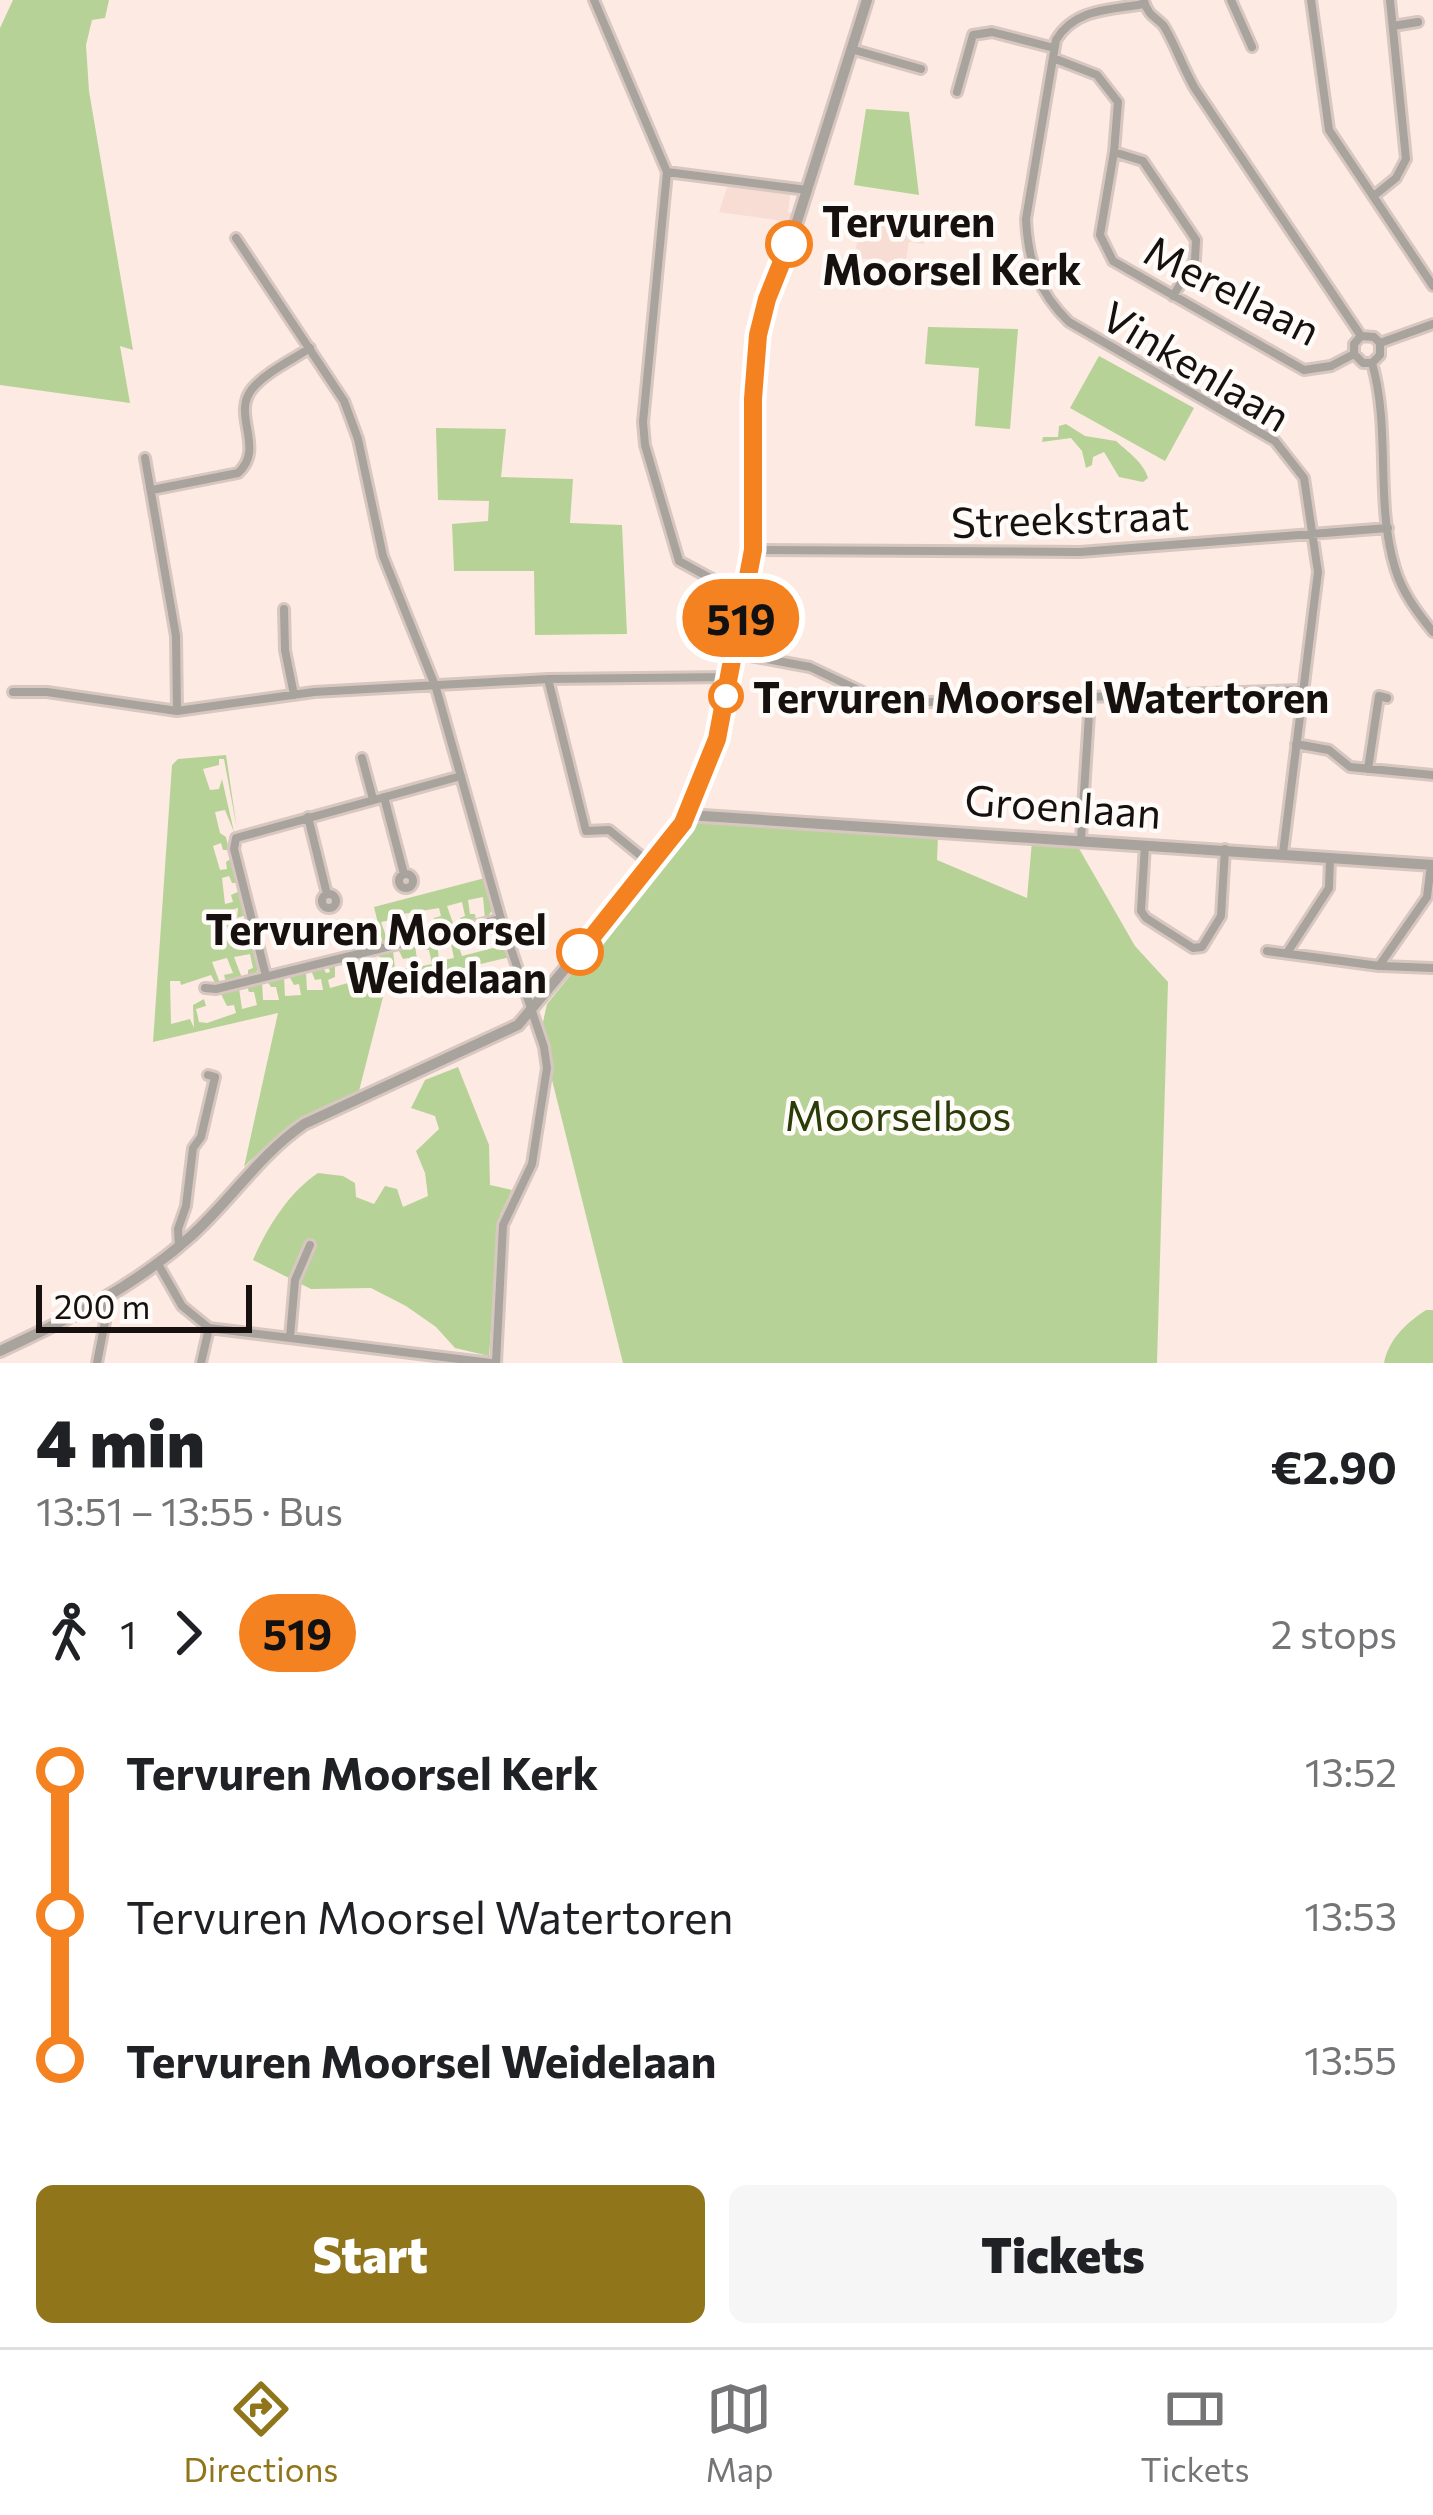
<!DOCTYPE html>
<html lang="en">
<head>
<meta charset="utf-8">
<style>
	body { margin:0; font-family:Commissioner,sans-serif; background:#f6f6f6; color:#202124; height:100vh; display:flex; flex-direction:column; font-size:45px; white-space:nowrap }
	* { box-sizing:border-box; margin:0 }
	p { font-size:39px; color:#757577 }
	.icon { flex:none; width:66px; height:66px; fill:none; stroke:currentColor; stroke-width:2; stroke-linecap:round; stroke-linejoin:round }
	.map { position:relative; height:1363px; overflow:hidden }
	.sheet { display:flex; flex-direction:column; background:#fff; flex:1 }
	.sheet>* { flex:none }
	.badge { padding:0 24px; border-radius:39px; font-size:42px; line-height:78px }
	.scale { position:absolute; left:36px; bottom:30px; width:216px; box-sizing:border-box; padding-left:12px; border:6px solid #16100e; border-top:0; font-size:33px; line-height:42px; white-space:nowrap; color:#16100e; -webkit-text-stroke:9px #fffbf9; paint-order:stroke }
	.map>.badge { position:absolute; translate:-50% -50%; box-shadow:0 0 0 6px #fff }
	.legs { display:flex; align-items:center; gap:18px; height:132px; padding:0 36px; font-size:39px }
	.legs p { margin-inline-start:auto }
	.overview { display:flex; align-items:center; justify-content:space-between; height:204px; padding:0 36px }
	h1 { font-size:66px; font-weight:800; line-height:90px }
	.primary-button { display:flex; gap:24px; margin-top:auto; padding:24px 36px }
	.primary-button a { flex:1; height:138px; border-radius:18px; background:#90751b; color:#fff; font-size:48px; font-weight:800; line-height:138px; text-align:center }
	.primary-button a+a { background:#f6f6f6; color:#202124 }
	ul { padding:0 36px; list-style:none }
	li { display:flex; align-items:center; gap:42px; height:144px; font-size:45px }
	li i { display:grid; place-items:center; width:18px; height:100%; margin:0 15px; background:currentColor }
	li i::after { content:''; width:30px; height:30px; margin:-15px; border:9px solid; border-radius:50%; background:#fff }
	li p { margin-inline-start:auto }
	li:first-child i { background:linear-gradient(#0000 50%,currentColor 0) }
	li:last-child i { background:linear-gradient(currentColor 50%,#0000 0) }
	.dock { display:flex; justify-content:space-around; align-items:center; height:168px; border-top:3px solid #e0e0e0; background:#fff; font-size:33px; color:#757577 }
	.dock a { display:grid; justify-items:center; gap:6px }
	.dock .active { color:#90751b }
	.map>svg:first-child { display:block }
	.built { fill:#f7ddd3 }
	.green { fill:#b7d297 }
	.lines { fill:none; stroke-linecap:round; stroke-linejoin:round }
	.minor-casing { stroke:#d8c7c1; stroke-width:14 }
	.tertiary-casing { stroke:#d8c7c1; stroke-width:16 }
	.minor { stroke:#a9a39e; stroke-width:8 }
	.tertiary { stroke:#a9a39e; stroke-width:10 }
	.line-1-casing { stroke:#fff; stroke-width:27 }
	.line-1 { stroke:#f58220; stroke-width:18 }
	.stop-1-dot { fill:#fff; stroke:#f58220; stroke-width:6 }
	.labels { text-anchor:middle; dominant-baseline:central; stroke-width:9; stroke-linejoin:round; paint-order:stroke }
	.stop-label { font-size:42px; font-weight:bold; fill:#16100e; stroke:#fffbf9; text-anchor:start }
	.street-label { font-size:42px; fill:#16100e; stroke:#fffbf9 }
	.park-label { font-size:42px; fill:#293c09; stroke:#fffbf9 }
</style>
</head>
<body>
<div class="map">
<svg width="1433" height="1363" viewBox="0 0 1433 1363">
	<rect width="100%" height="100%" fill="#fdeae3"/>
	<path class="built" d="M729,182L791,189L788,212L793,214L792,222L719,212Z
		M908,217L925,219L926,228L924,244L909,242L905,265L854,257L860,227L868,218L906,225Z"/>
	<path class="green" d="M13,0H109L105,18L92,20L86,45L89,91L133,350L120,346L130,403L0,385V28Z
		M866,109L909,112L919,195L854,185Z
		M928,327L1018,329L1010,429L975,426L979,368L925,364Z
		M1099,356L1194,408L1165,461L1070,408Z
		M1066,424L1085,436L1116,441C1128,452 1144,463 1148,478L1143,482L1119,477L1104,452L1093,457L1092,465L1086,468L1082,451L1071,438L1042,442L1043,437H1058L1059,426Z
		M436,428L506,429L501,477L573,479L570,523L622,525L627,634L535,635L534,571H454L452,524L488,521L489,501L438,500Z
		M226,755L237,829L224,759H219V765L203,769L210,790L219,789L222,779L234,832L225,810L215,812L220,833L226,837L229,850H223L221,843L213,846L220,870L227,869L226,862L232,858L238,883H232L229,876L222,878L225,904L233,902L231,895L240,891L246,915L237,918L238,908L227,911L233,936L241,935L239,927L248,924L259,967L256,974L248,976V970L253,968L250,954L234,957L242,978L226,982L224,975L233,973L227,958L212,962L220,983H215L211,975L181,985L180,981H170L171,1024L190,1019L194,1028L193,1005L204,999L206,1006L196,1009L199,1022L207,1023L236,1013L234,1005L227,1006L220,992L239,988L242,1009L257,1005L254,992H249L247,986L262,982L263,1000H279L276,987H271L267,981L284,977L285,996L301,995L299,984L294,985L289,976L306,972L307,990H323L321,979L315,980L311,970L323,967L326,973L330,972L328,966L335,965V977L328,980L330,988L366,978L365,970L357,972L351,961L371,956L373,975L388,974L378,954L393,951L395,969L410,968L408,958L403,959L398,949L415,945L418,967L432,964L429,950L421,949L420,944L437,940L439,961L454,958L451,944L443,945L442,940L466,933L465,941L458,944L462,956L497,947L495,934L486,935L485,929L492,927L501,932L510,957L376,989L384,993L359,1091C315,1111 278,1133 244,1167L278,1013L153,1042L172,765L178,759Z
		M695,821L938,836L937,860L1027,898L1032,841L1077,845L1135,946L1168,982L1157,1363H623L552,1080L543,1022L547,1004Z
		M485,878L493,910L485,919L483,897L468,900L470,914H475L476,921L460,925V918L465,916L462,902L447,906L454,926L435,931L434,918L441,916L439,908L403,914L405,925L412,924L418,935L395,941L393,931L399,929L396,919L381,922L388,942L383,944L374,907Z
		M458,1067L489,1145L490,1185L512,1190L500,1215L489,1356L455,1348L436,1327L406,1306L371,1288L311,1289L253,1260C267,1228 288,1193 318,1173L343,1176L355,1183L356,1197L374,1204L385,1186L397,1189L403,1207L428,1196L425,1173L416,1151L439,1129L435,1116L411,1108L425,1080Z
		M1426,1310H1433V1363H1384C1389,1339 1406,1323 1426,1310Z"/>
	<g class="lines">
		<defs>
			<path id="minor" d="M594,0L667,172L643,422L645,445L679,561L745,597
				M1231,0L1252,47
				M1311,0L1329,130L1433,286
				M1144,1C1148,15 1154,16 1163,25C1171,35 1186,75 1196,90L1361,336L1374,337L1380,343V355L1372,363
				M1144,4C1111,10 1075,8 1056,40L1026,219C1028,261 1038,292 1069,322L1275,441L1304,478L1318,572L1283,853
				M1393,26L1418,22
				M851,49L921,69
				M1053,58L1097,75L1118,102L1114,152L1100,235L1113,261L1304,370L1331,366L1354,354
				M957,92L973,35L992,32L1054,48
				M1114,152L1143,161L1196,240L1195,260L1173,296
				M667,172L807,190
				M1375,195L1396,178L1406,159L1390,0
				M236,238L344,401L358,439L383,556L436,688L501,919L544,1047L547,1068L532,1164L503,1225L496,1363
				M1361,336L1354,344V354L1363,363H1372
				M1380,343L1433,324
				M1372,363C1391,429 1375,502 1395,568C1402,592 1417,612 1433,632
				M145,458L176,636L177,711
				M152,490L238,473C266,448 231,415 252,389C266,372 292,360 310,348
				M753,550L1080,552L1388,528
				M284,609L285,650L294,695
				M734,653L810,667L869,695L899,703L1302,690
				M548,679L586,831L609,830L652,865
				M13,692H47L177,711L314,692L548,679L730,677
				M1296,744L1329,750L1350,767L1433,775
				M362,758L373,799
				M1368,769L1379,696L1387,698
				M384,797L404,874
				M308,817L327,894
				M1081,839L1090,699
				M1145,845L1141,911L1146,918L1193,948L1202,947L1221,916L1225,849
				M399 881a7 7 0 1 1 14 0a7 7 0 1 1-14 0Z
				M322 901a7 7 0 1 1 14 0a7 7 0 1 1-14 0Z
				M1267,951L1379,966L1427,897L1431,865
				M1287,953L1329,888L1330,858
				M1381,966L1433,968
				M266,976L234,849L236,838L461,776
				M205,988L216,989L501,919
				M179,1247L178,1229L186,1206L193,1148L201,1137L215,1077L208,1075
				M158,1264L182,1306L209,1328L491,1363
				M290,1337L295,1280L310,1245
				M97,1363L105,1322L102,1302
				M201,1363L209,1328"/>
			<path id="tertiary" d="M688,815L1433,865
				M0,1351C69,1319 134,1287 191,1236C231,1200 259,1155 304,1124L518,1025L660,855L691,810L721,724L752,558L753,399L760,322L794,231L867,0"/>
		</defs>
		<use href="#minor" class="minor-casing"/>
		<use href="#tertiary" class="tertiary-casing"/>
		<use href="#minor" class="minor"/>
		<use href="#tertiary" class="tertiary"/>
	</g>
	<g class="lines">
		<defs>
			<path id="line-1" d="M580,952L683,823L717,739L753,550V399L758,335L767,299L789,244"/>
		</defs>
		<use href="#line-1" class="line-1-casing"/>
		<use href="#line-1" class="line-1"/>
	</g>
	<g class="stop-1-dot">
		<circle cx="789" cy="244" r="21"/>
		<circle cx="726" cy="696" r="15"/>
		<circle cx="580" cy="952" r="21"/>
	</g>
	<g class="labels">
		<g class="stop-label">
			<text x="822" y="220">Tervuren<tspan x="822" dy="48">Moorsel Kerk</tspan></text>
			<text x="753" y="696">Tervuren Moorsel Watertoren</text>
			<text x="547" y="928" text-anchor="end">Tervuren Moorsel<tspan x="547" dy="48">Weidelaan</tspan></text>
		</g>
		<g class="street-label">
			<text transform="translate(1233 289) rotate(27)">Merellaan</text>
			<text transform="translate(1197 365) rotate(31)">Vinkenlaan</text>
			<text transform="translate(1070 517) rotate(-2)">Streekstraat</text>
			<text transform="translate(1063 805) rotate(4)">Groenlaan</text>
		</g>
		<g class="park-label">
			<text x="898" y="1114">Moorselbos</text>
		</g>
	</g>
</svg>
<div class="scale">200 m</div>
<b class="badge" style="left:741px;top:618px;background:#f58220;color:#111">519</b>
</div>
<section class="sheet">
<div class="overview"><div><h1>4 min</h1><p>13:51 – 13:55 · Bus</p></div><b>€2.90</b></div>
<div class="legs"><svg class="icon" aria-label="walk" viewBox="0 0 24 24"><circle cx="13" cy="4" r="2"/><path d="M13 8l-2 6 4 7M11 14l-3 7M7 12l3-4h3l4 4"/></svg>1<svg class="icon" aria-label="forward" viewBox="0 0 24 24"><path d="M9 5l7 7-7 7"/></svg><b class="badge" style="background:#f58220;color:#111">519</b><p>2 stops</p></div>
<ul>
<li><i style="color:#f58220"></i><b>Tervuren Moorsel Kerk</b><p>13:52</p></li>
<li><i style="color:#f58220"></i><span>Tervuren Moorsel Watertoren</span><p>13:53</p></li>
<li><i style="color:#f58220"></i><b>Tervuren Moorsel Weidelaan</b><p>13:55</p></li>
</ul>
<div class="primary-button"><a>Start</a><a>Tickets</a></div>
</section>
<nav class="dock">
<a class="active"><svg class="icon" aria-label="directions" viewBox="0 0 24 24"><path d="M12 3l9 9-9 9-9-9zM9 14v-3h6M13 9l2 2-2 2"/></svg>Directions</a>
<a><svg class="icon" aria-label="map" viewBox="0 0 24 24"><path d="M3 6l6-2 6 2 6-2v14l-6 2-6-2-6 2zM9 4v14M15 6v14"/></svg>Map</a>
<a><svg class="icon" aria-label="tickets" viewBox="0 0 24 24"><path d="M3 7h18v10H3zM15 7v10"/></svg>Tickets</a>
</nav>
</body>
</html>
